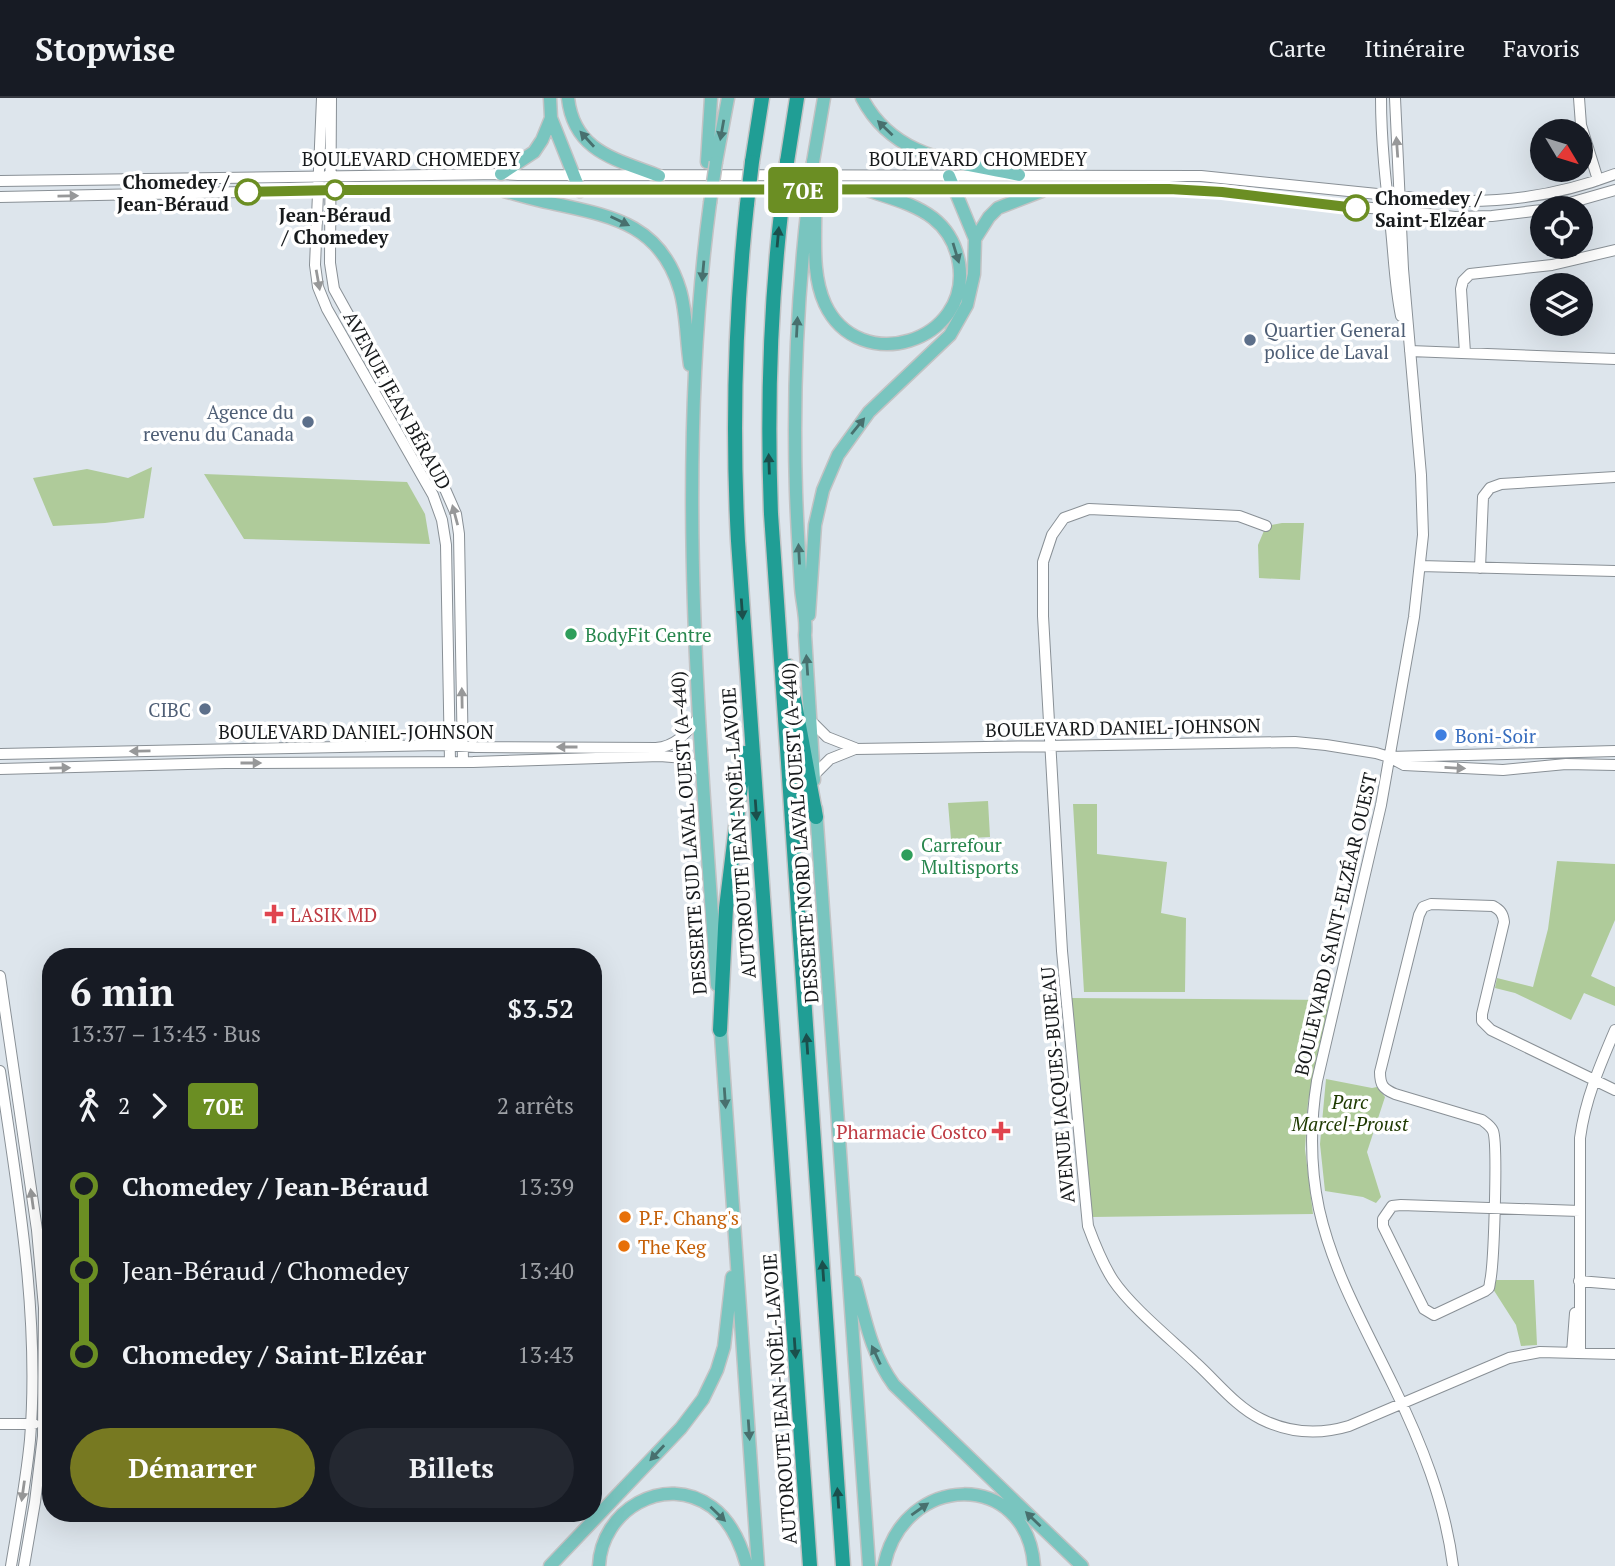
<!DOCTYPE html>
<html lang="fr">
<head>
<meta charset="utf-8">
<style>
	body { margin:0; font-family:"PT Serif",serif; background:#242831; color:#f1f3f6; height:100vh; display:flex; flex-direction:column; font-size:26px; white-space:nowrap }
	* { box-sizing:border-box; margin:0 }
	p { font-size:23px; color:#9ea1a6 }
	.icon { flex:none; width:38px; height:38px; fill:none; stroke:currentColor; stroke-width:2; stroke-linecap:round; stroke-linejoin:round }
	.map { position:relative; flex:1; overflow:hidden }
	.drawer { position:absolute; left:42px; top:850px; width:560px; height:574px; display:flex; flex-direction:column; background:#171b24; border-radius:28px; box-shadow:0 7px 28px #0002 }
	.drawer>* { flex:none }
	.badge { padding:0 14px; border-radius:5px; font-size:24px; line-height:46px }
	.needle { width:46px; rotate:128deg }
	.fabs { position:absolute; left:1530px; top:21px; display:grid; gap:14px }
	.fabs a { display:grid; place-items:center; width:63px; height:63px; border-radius:50%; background:#171b24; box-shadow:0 7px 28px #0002; font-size:35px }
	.map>.badge { position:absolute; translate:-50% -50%; box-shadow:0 0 0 4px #fff }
	.legs { display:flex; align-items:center; gap:10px; height:77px; padding:0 28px; font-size:23px }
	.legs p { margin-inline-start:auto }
	.headline { display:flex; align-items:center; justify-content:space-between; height:119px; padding:0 28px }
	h1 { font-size:38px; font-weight:600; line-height:52px }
	.cta { display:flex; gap:14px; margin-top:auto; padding:14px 28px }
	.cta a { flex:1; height:80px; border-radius:42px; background:#777921; color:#fff; font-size:28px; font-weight:600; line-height:80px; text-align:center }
	.cta a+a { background:#242831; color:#f1f3f6 }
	ul { padding:0 28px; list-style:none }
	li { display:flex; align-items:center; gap:24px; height:84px; font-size:26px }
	li i { display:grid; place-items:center; width:10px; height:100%; margin:0 9px; background:currentColor }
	li i::after { content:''; width:18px; height:18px; margin:-9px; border:5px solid; border-radius:50%; background:#171b24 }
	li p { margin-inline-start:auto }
	li:first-child i { background:linear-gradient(#0000 50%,currentColor 0) }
	li:last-child i { background:linear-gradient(currentColor 50%,#0000 0) }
	header { display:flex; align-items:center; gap:42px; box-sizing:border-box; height:98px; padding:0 35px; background:#171b24; border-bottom:2px solid #363941 }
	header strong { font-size:33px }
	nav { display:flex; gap:38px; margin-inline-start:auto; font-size:24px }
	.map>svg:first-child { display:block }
	.green { fill:#afcb9a }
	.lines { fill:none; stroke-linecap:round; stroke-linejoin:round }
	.minor-casing { stroke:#899096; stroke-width:12 }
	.major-casing { stroke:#c3c3c4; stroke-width:15 }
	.highway-casing { stroke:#c3c3c4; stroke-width:17 }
	.minor { stroke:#fff; stroke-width:10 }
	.major { stroke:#79c5bf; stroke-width:12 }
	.highway { stroke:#209e95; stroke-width:14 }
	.major-bridge-casing { stroke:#c3c3c4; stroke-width:15; stroke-linecap:butt }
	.highway-bridge-casing { stroke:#c3c3c4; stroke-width:17; stroke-linecap:butt }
	.major-bridge { stroke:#79c5bf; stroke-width:12 }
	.highway-bridge { stroke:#209e95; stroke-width:14 }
	.oneway { fill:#48706e }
	.oneway2 { fill:#979899 }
	.oneway3 { fill:#1b4f4c }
	.line-1-casing { stroke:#fff; stroke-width:16 }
	.line-1 { stroke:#6b8e23; stroke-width:10 }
	.stop-1-dot { fill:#fff; stroke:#6b8e23; stroke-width:3.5 }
	.service-dot { fill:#5c6f8a; stroke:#fff; stroke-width:2.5 }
	.leisure-dot { fill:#2e9e5b; stroke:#fff; stroke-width:2.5 }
	.shop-dot { fill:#3f7fe0; stroke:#fff; stroke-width:2.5 }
	.health-dot { fill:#e0444e; stroke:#fff; stroke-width:2.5 }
	.food-dot { fill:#e8710a; stroke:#fff; stroke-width:2.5 }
	.labels { text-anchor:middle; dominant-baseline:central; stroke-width:7; stroke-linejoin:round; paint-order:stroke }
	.street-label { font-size:19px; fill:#171a1c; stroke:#fff }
	.stop-label { font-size:19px; font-weight:bold; fill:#171a1c; stroke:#fff; text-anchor:end }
	.service-label { font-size:19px; fill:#4e5e75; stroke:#fff; text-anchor:end }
	.leisure-label { font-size:19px; fill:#27864d; stroke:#fff; text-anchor:start }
	.shop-label { font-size:19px; fill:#366cbe; stroke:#fff; text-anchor:start }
	.health-label { font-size:19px; fill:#be3a42; stroke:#fff; text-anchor:start }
	.park-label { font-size:19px; font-style:italic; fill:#1e3900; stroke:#fff }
	.food-label { font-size:19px; fill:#c56008; stroke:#fff; text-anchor:start }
</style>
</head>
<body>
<header>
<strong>Stopwise</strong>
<nav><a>Carte</a><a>Itinéraire</a><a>Favoris</a></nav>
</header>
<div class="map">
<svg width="1615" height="1468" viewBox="0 0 1615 1468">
	<rect width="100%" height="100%" fill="#dde5ec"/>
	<path class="green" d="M152,369L144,420L105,425L53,428L33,380L87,371L128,380Z
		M204,376L407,384L425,416L430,446L244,441Z
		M1282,425H1304L1300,482L1259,480L1258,447L1266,428Z
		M988,703L990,739L951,741L948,705Z
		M1073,706H1097V756L1167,764L1161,815L1186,820L1185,894H1084Z
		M1557,763L1615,766V822L1591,878L1615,889V908L1584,895L1571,922L1515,895L1495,890L1497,880L1533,889L1548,831Z
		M1071,900L1331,902L1308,1004L1305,1051L1313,1116L1092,1119Z
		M1326,981L1372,990L1377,989L1385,999L1367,1054L1381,1099L1376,1105L1363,1099L1325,1093L1320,1046Z
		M1495,1182H1534L1537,1247L1521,1248L1516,1227L1493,1191Z"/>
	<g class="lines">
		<defs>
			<path id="minor" d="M322,0L315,167L318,189L327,211L433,397L442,422L446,447L450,664
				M331,0L330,165L334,191L445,391L456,416L459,436L463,664
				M1381,0C1381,44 1386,87 1391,131C1394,160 1395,189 1401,218
				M1395,0L1403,171L1421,377L1423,437L1414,519L1381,707L1317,983C1310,1026 1310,1068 1319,1111C1333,1174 1365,1229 1393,1287C1421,1344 1445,1404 1453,1468
				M1579,0L1581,27L1598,82
				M0,83L501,76L518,77L1201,78L1436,102C1496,106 1558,98 1615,76
				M0,99L338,92L1169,91L1222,94L1455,119L1492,118L1542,112
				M1552,110L1615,92
				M1410,253L1615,261
				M1465,255L1461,191L1463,183L1470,176L1552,167L1615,152
				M1266,428L1239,418L1089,411L1064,420L1052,437L1043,464V518L1062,853L1088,1128C1095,1147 1102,1165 1113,1182C1131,1209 1172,1242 1196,1265C1216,1283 1236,1309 1261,1321C1289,1335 1319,1337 1349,1328L1509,1260L1540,1254L1615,1256
				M1420,468L1615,473
				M1480,470L1483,399L1490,390L1501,386L1615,379
				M811,623L827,639L855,650
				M0,656L440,647L476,649L656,650C677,648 686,635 699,619
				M1390,659L1615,653
				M0,671L225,665L473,664L660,658L684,660L703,675
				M814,677L830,661L855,651L1295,644L1326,647L1376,655L1389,659L1404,667L1503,672L1566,666L1615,667
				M0,878L37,1132L44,1210L43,1338L35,1404L24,1468
				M0,973C18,1095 40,1218 30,1342C26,1384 18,1426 11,1468
				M1580,1113L1401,1107L1392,1108L1383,1121V1128L1424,1211L1434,1217L1485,1193C1490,1189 1489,1191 1490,1184C1494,1167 1498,1045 1493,1033C1491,1028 1486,1025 1482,1022L1395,996C1383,991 1380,987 1380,974L1419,817L1423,809L1431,806L1493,808C1500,812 1503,815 1504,824L1482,916V923L1491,932L1615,992
				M1579,1183L1615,1186
				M1572,1255L1575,1215
				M1580,1255V1040C1585,1002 1600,967 1615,932
				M0,1326H34"/>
			<path id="major" d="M550,0L551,20L580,93
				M568,0C574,54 616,61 659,78
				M862,0C895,63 958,63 1019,77
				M707,64L711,0
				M716,64L728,0
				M813,64L824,0
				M501,76L534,54L542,42L551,20
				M504,93C519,97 535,102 551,105C610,118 660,125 680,192C687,216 686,242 690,267
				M710,105C675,366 699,627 717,887
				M808,106C797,202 793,298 796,394C797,425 799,457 801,489C802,506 807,520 805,537L814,682
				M815,107C816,139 811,175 825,206C859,279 972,244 959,165C956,147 947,131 933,120C915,106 890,100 870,93
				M975,141L989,119L998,110L1042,93
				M809,517L815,427L823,392L838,357L869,314L950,237L967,207L974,176L975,141L949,78
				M816,711L869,1468
				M720,923L758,1468
				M855,1184C865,1220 871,1256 894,1287L1082,1468
				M550,1468L681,1330L703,1301L717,1272L724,1249L732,1179
				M599,1468C601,1413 664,1374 712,1409C731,1423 741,1446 747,1468
				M884,1468C903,1374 1027,1371 1034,1468"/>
			<path id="highway" d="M752,64L762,0
				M787,64L797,0
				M747,106C735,218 732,330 738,443L810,1468
				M782,106C770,209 767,313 771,416L843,1468
				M788,568L816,719
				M720,932L726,810L745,655"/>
		</defs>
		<use href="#minor" class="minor-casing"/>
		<use href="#major" class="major-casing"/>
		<use href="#highway" class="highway-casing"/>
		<use href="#minor" class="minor"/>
		<use href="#major" class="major"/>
		<use href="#highway" class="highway"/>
		<defs>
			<path id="major-bridge" d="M710,105L716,64
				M808,106L813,64"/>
			<path id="highway-bridge" d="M747,106L752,64
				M782,106L787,64"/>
		</defs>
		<use href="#major-bridge" class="major-bridge-casing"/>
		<use href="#highway-bridge" class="highway-bridge-casing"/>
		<use href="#major-bridge" class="major-bridge"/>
		<use href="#highway-bridge" class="highway-bridge"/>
	</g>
	<defs><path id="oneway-solid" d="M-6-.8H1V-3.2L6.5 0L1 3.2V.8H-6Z" transform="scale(1.75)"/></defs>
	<g class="oneway">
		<use href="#oneway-solid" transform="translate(885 30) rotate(-136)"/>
		<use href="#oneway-solid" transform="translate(722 32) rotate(100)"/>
		<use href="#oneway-solid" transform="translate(587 41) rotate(-132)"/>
		<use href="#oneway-solid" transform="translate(620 123) rotate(26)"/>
		<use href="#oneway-solid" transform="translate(956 155) rotate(73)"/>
		<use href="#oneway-solid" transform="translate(703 173) rotate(95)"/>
		<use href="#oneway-solid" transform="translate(797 229) rotate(-87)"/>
		<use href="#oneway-solid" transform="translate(858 328) rotate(-51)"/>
		<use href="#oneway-solid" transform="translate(799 456) rotate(-93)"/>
		<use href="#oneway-solid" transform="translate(807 567) rotate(-94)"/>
		<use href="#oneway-solid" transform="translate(725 1000) rotate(86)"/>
		<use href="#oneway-solid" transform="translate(876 1257) rotate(-115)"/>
		<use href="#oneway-solid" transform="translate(749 1332) rotate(86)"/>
		<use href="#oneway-solid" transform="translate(657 1355) rotate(133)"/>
		<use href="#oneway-solid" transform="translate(920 1411) rotate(-35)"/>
		<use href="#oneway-solid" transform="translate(718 1416) rotate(44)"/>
		<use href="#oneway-solid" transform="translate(1033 1421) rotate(-136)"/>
	</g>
	<g class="oneway2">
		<use href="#oneway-solid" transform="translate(1397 49) rotate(-94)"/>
		<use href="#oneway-solid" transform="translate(68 98) rotate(-1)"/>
		<use href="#oneway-solid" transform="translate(318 182) rotate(80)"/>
		<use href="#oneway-solid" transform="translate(455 417) rotate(-105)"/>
		<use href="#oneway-solid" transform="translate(462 600) rotate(-91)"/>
		<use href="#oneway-solid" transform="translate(567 649) rotate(-180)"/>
		<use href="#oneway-solid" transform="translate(140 653) rotate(179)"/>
		<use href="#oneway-solid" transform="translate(251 665)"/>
		<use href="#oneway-solid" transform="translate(60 670) rotate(-1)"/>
		<use href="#oneway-solid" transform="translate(1455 670) rotate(3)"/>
		<use href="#oneway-solid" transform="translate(32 1101) rotate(-98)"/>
		<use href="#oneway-solid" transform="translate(23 1393) rotate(98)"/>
	</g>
	<g class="oneway3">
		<use href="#oneway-solid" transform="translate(778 139) rotate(-85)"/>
		<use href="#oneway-solid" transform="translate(769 366) rotate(-92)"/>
		<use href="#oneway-solid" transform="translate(742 511) rotate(86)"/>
		<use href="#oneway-solid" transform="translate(756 712) rotate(86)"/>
		<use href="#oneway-solid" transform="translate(807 946) rotate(-94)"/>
		<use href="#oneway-solid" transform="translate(823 1173) rotate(-94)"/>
		<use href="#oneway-solid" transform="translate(795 1250) rotate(86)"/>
		<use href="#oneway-solid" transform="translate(838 1400) rotate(-94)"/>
	</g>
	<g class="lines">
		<defs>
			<path id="line-1" d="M248,94L338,92L1169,91L1222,94L1356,110"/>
		</defs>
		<use href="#line-1" class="line-1-casing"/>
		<use href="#line-1" class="line-1"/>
	</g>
	<g class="stop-1-dot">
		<circle cx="335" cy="92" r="9"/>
		<circle cx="248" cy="94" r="12"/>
		<circle cx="1356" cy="110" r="12"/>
	</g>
	<g class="service-dot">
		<circle cx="1250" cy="242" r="7"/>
		<circle cx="308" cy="324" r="7"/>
		<circle cx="205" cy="611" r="7"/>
	</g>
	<g class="leisure-dot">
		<circle cx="571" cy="536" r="7"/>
		<circle cx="907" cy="757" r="7"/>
	</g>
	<circle class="shop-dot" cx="1441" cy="637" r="7"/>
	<g class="health-dot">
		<path d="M270.5 805.5h7v7h7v7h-7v7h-7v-7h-7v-7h7z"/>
		<path d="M997.5 1022.5h7v7h7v7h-7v7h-7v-7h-7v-7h7z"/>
	</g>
	<g class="food-dot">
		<circle cx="625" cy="1119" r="7"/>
		<circle cx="624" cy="1148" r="7"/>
	</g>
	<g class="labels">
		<g class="street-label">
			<text x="411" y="60">BOULEVARD CHOMEDEY</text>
			<text x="978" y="60">BOULEVARD CHOMEDEY</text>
			<text transform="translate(398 302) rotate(61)">AVENUE JEAN BÉRAUD</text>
			<text transform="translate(1123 629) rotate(-1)">BOULEVARD DANIEL-JOHNSON</text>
			<text x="356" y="633">BOULEVARD DANIEL-JOHNSON</text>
			<text transform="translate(688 735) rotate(-94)">DESSERTE SUD LAVAL OUEST (A-440)</text>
			<text transform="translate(738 735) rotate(-94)">AUTOROUTE JEAN-NOËL-LAVOIE</text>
			<text transform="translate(799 735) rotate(-94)">DESSERTE NORD LAVAL OUEST (A-440)</text>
			<text transform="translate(1335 826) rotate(-77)">BOULEVARD SAINT-ELZÉAR OUEST</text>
			<text transform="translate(1057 987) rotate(-95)">AVENUE JACQUES-BUREAU</text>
			<text transform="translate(779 1301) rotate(-94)">AUTOROUTE JEAN-NOËL-LAVOIE</text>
		</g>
		<g class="stop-label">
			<text x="229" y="83">Chomedey /<tspan x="229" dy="22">Jean-Béraud</tspan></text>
			<text x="1375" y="99" text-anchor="start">Chomedey /<tspan x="1375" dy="22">Saint-Elzéar</tspan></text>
			<text x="335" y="116" text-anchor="middle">Jean-Béraud<tspan x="335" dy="22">/ Chomedey</tspan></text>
		</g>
		<g class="service-label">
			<text x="1264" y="231" text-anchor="start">Quartier General<tspan x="1264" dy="22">police de Laval</tspan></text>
			<text x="294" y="313">Agence du<tspan x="294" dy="22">revenu du Canada</tspan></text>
			<text x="191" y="611">CIBC</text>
		</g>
		<g class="leisure-label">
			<text x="585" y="536">BodyFit Centre</text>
			<text x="921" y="746">Carrefour<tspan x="921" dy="22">Multisports</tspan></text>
		</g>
		<g class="shop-label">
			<text x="1455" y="637">Boni-Soir</text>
		</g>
		<g class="health-label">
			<text x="290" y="816">LASIK MD</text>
			<text x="987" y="1033" text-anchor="end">Pharmacie Costco</text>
		</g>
		<g class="park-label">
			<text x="1350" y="1003">Parc<tspan x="1350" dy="22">Marcel-Proust</tspan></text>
		</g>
		<g class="food-label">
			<text x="639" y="1119">P.F. Chang's</text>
			<text x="638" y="1148">The Keg</text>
		</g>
	</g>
</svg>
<div class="fabs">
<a><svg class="needle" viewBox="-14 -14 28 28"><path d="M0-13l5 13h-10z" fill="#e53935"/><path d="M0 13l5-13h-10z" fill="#9ea1a6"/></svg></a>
<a><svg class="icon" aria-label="locate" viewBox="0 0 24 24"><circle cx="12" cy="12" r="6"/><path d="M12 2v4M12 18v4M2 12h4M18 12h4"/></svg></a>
<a><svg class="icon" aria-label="layers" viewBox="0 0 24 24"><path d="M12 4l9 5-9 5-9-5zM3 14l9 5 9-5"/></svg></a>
</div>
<b class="badge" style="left:803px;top:92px;background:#6b8e23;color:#fff">70E</b>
<section class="drawer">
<div class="headline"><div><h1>6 min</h1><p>13:37 – 13:43 · Bus</p></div><b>$3.52</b></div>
<div class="legs"><svg class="icon" aria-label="walk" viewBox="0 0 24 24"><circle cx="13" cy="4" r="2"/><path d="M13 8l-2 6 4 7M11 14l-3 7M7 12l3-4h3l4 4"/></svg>2<svg class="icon" aria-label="forward" viewBox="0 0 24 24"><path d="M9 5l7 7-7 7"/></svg><b class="badge" style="background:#6b8e23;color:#fff">70E</b><p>2 arrêts</p></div>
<ul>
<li><i style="color:#6b8e23"></i><b>Chomedey / Jean-Béraud</b><p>13:39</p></li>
<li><i style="color:#6b8e23"></i><span>Jean-Béraud / Chomedey</span><p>13:40</p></li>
<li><i style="color:#6b8e23"></i><b>Chomedey / Saint-Elzéar</b><p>13:43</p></li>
</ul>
<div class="cta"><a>Démarrer</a><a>Billets</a></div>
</section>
</div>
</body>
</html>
